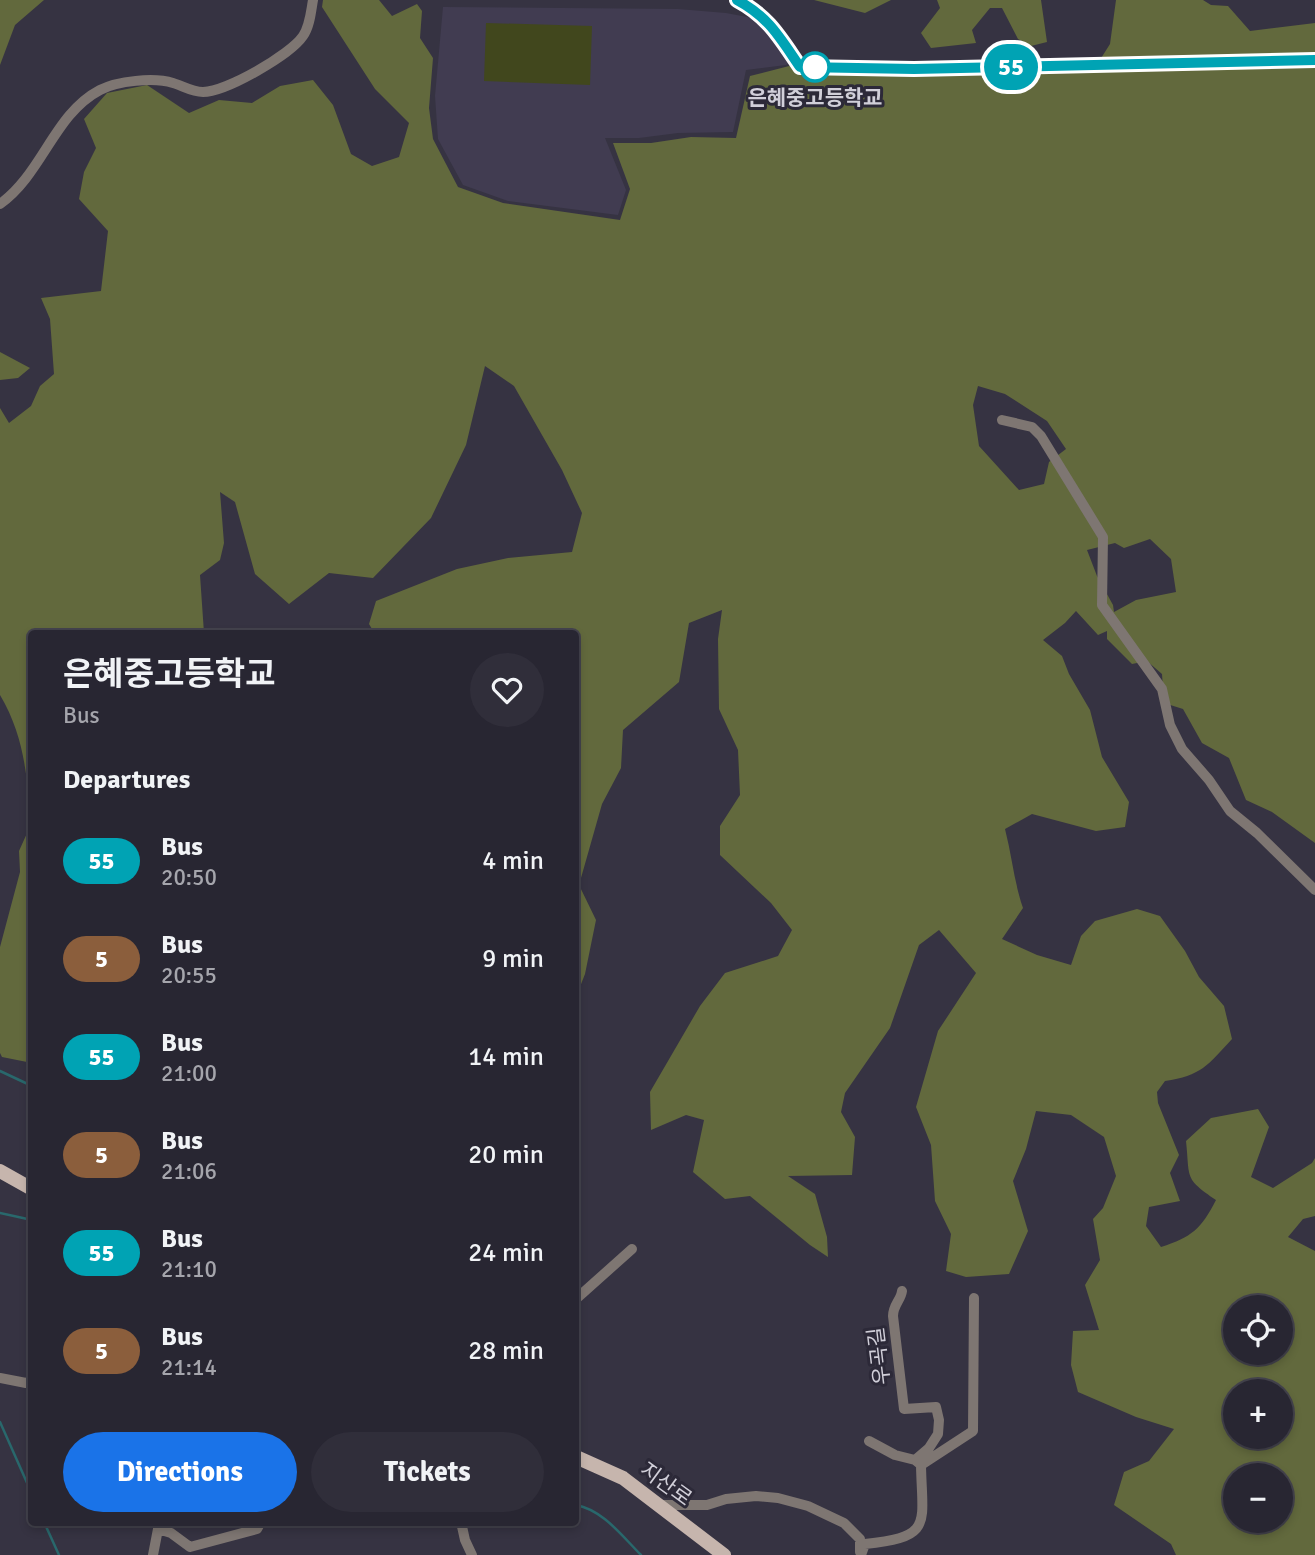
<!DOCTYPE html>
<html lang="en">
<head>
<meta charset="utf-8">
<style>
	body { margin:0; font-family:Signika,"Noto Sans KR",sans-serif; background:#302e3a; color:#f1f3f6; height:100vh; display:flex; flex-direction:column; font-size:26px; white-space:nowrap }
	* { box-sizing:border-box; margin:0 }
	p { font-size:23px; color:#a5a5ac }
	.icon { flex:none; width:38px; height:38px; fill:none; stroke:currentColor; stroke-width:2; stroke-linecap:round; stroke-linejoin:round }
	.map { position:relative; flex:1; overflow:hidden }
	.details { position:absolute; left:28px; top:630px; width:551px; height:896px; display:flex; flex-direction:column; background:#282632; border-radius:7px; box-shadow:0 4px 10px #0003,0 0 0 2px #44434d }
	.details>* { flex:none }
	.badge { padding:0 14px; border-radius:23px; font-size:24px; line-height:46px }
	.tools { position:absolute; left:1223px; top:1295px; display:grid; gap:14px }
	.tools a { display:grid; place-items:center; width:70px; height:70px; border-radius:50%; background:#282632; box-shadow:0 4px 10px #0003,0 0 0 2px #44434d; font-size:35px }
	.map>.badge { position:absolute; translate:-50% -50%; box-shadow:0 0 0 4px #fff }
	h2 { padding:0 35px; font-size:26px; line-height:63px }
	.round { display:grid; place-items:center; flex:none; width:74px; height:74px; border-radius:37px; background:#302e3a }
	.headline { display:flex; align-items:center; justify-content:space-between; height:119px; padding:0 35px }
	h1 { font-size:33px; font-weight:700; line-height:52px }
	.button { display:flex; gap:14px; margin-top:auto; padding:14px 35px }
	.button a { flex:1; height:80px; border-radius:42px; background:#1a73e8; color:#fff; font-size:28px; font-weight:700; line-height:80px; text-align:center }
	.button a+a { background:#302e3a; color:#f1f3f6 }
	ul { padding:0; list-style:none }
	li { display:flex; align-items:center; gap:21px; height:98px; padding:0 35px }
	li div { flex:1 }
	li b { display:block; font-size:26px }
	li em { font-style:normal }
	li .badge { min-width:77px; font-weight:700; text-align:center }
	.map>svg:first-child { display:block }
	.built { fill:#413c51 }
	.green { fill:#41471d }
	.forest { fill:#62693d; fill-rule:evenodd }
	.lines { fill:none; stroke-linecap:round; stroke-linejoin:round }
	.stream { stroke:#29686c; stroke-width:2.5 }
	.minor { stroke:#7e7672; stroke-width:10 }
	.major { stroke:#c6b5ad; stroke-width:14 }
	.line-casing { stroke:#fff; stroke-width:16 }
	.line { stroke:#00a3b4; stroke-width:10 }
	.stop-dot { fill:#fff; stroke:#00a3b4; stroke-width:3.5 }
	.labels { text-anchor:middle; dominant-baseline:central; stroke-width:6; stroke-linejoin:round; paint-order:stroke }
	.stop-label { font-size:21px; font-weight:bold; fill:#d1cfd9; stroke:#2c2938 }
	.street-label { font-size:21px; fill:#d1cfd9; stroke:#2c2938 }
</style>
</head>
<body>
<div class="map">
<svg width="1315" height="1555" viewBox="0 0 1315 1555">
	<rect width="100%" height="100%" fill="#363342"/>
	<path class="built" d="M443,7L678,9L726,13L763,20L792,60L786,65L746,70L733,132L678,133L639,138H605L626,190L618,215L508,201L463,185L438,139L435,96Z"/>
	<path class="green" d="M486,23L592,26L590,85L484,81Z"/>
	<path class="forest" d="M0,0H44L15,25L0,65Z
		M323,0H379L392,16L417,4L422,11L420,38L433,58L429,108L433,139L458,187L503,203L620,220L630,189L613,143H651L691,137L736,138L750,76L793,65L1098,63L1110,44L1116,0H1203L1211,5L1228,6L1250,31L1315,23V843L1272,812L1246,800L1229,758L1202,743L1183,709L1164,703L1162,674L1147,661L1132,664L1107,639V631L1098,635L1076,611L1065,623L1043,640L1062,656L1069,674L1090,710L1102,757L1129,802L1125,827L1096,831L1032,814L1005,829C1012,856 1014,882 1023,908L1002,939L1037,955L1071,965L1081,936L1095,921L1137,909L1160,916L1185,951L1199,977L1224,1006L1232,1039C1208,1065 1201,1076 1165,1081L1157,1092L1158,1103L1179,1155L1170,1173L1180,1201L1149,1207L1146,1226L1161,1247C1192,1237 1201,1229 1216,1200C1184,1178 1190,1179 1186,1141L1211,1118L1258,1109L1269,1127L1251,1177L1273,1188L1312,1163L1315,1158V1216L1303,1219L1288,1237L1315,1251V1555H1176L1171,1544L1114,1505L1124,1472L1149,1461L1174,1429L1136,1417L1078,1392L1071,1365L1073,1331L1099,1330L1085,1285L1100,1260L1093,1219L1103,1208L1116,1176L1104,1137L1071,1115L1036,1111L1026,1149L1013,1181L1028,1231L1009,1274L966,1277L946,1271L951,1234L935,1201L931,1145L916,1107L938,1031L976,973L939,930L919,945L890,1028L845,1093L841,1112L855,1137L852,1175L788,1176L815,1194L827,1237L828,1257L810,1245L750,1196L725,1199L693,1172L704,1120L686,1115L651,1130L650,1092L700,1006L725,973L778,956L792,930L771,903L720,855V826L740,795L738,750L719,709L718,639L722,610L689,623L679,682L623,730L621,768L602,804L579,885L596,920L585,974L576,997V634H375L369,624L376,601L457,569L508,558L572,552L582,513L562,470L514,386L485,366L466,445L431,518L373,578L329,573L289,604L255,574L235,502L220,492L224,543L220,560L200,575L204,633L32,634L31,818L30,816C27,772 23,734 0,695V408L9,423L31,406L40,386L54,374L50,319L41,298L101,291L108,231L79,199L84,172L96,148L84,119L107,93L147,85L189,113L219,100L252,103L280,86L313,80L333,105L351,154L372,166L399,157L409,123L375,89L322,7ZM978,386L1005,394L1047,421L1066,449L1049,462L1044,484L1019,490L979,446L973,405ZM1150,539L1171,559L1176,592L1136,600L1114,612L1113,605L1097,576L1087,550L1115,543L1124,548ZM1236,1307H1281V1353H1236ZM1236,1391H1281V1437H1236ZM1236,1475H1281V1521H1236Z
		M814,0H891L865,13Z
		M937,0H1041L1047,42L1031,46L1018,39L1002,8H990L972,30L976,43L931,48L921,33L940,8Z
		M0,352L30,368L18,378L0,380Z
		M28,831H32V1063L2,1057L0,1053V947L20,872L19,851Z"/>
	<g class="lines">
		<path class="stream" d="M0,1071L32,1086
			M0,1213L32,1220
			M0,1422L32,1494
			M576,1505C603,1510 622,1536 641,1555
			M44,1522L59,1555"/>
		<path class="minor" d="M737,0C769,17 780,38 800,67L913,69L1315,60
			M0,204C43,173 54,114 100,90C117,81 154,77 173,83C183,86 192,92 203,92C226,92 290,55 303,36C310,26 311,11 313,0
			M1002,420L1032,427L1041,436L1103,537L1102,605L1162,689L1170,725L1182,749L1209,780L1230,811L1257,833L1315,890
			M902,1291C901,1300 893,1305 893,1316L904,1409L936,1407L939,1420L938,1434L929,1448L915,1460L921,1465
			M576,1299L632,1249
			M0,1378L26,1383L32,1381
			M869,1441L895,1455L915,1460
			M659,1505H707L726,1499L756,1496L778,1498L808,1506L844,1523L860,1539V1552
			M461,1522L465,1540L472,1555
			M153,1555L158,1529L171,1533L190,1547L257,1529L261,1522
			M861,1555L865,1544C934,1537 922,1524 921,1465L973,1431L974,1298"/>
		<path class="major" d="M0,1171L32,1189
			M576,1457L623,1478L724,1555"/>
	</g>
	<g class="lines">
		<defs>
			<path id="line" d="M737,0C769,17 780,38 800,67L914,69L1315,60"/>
		</defs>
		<use href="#line" class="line-casing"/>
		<use href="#line" class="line"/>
	</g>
	<circle class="stop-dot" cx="815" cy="67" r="14"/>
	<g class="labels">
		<g class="stop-label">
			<text x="815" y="98">은혜중고등학교</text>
		</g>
		<g class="street-label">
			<text transform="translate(879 1356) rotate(-97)">우곡길</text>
			<text transform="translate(666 1484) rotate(36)">지산로</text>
		</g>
	</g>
</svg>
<div class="tools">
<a><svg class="icon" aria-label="locate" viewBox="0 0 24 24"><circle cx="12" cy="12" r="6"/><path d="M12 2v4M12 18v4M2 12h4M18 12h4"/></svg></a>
<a>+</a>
<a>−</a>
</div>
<b class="badge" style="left:1011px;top:67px;background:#00a3b4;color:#fff">55</b>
<section class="details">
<div class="headline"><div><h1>은혜중고등학교</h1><p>Bus</p></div><a class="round"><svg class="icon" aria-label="heart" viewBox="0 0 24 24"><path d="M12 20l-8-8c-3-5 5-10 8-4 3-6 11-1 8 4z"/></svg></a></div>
<h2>Departures</h2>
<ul>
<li><span class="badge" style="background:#00a3b4;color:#fff">55</span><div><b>Bus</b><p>20:50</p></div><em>4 min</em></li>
<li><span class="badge" style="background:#8b5e3c;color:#fff">5</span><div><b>Bus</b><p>20:55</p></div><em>9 min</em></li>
<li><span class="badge" style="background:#00a3b4;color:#fff">55</span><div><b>Bus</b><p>21:00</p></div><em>14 min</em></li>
<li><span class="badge" style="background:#8b5e3c;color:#fff">5</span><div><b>Bus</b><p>21:06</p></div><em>20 min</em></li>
<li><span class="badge" style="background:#00a3b4;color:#fff">55</span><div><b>Bus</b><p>21:10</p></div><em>24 min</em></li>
<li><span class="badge" style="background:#8b5e3c;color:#fff">5</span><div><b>Bus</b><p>21:14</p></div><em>28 min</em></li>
</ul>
<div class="button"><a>Directions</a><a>Tickets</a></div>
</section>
</div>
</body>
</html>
